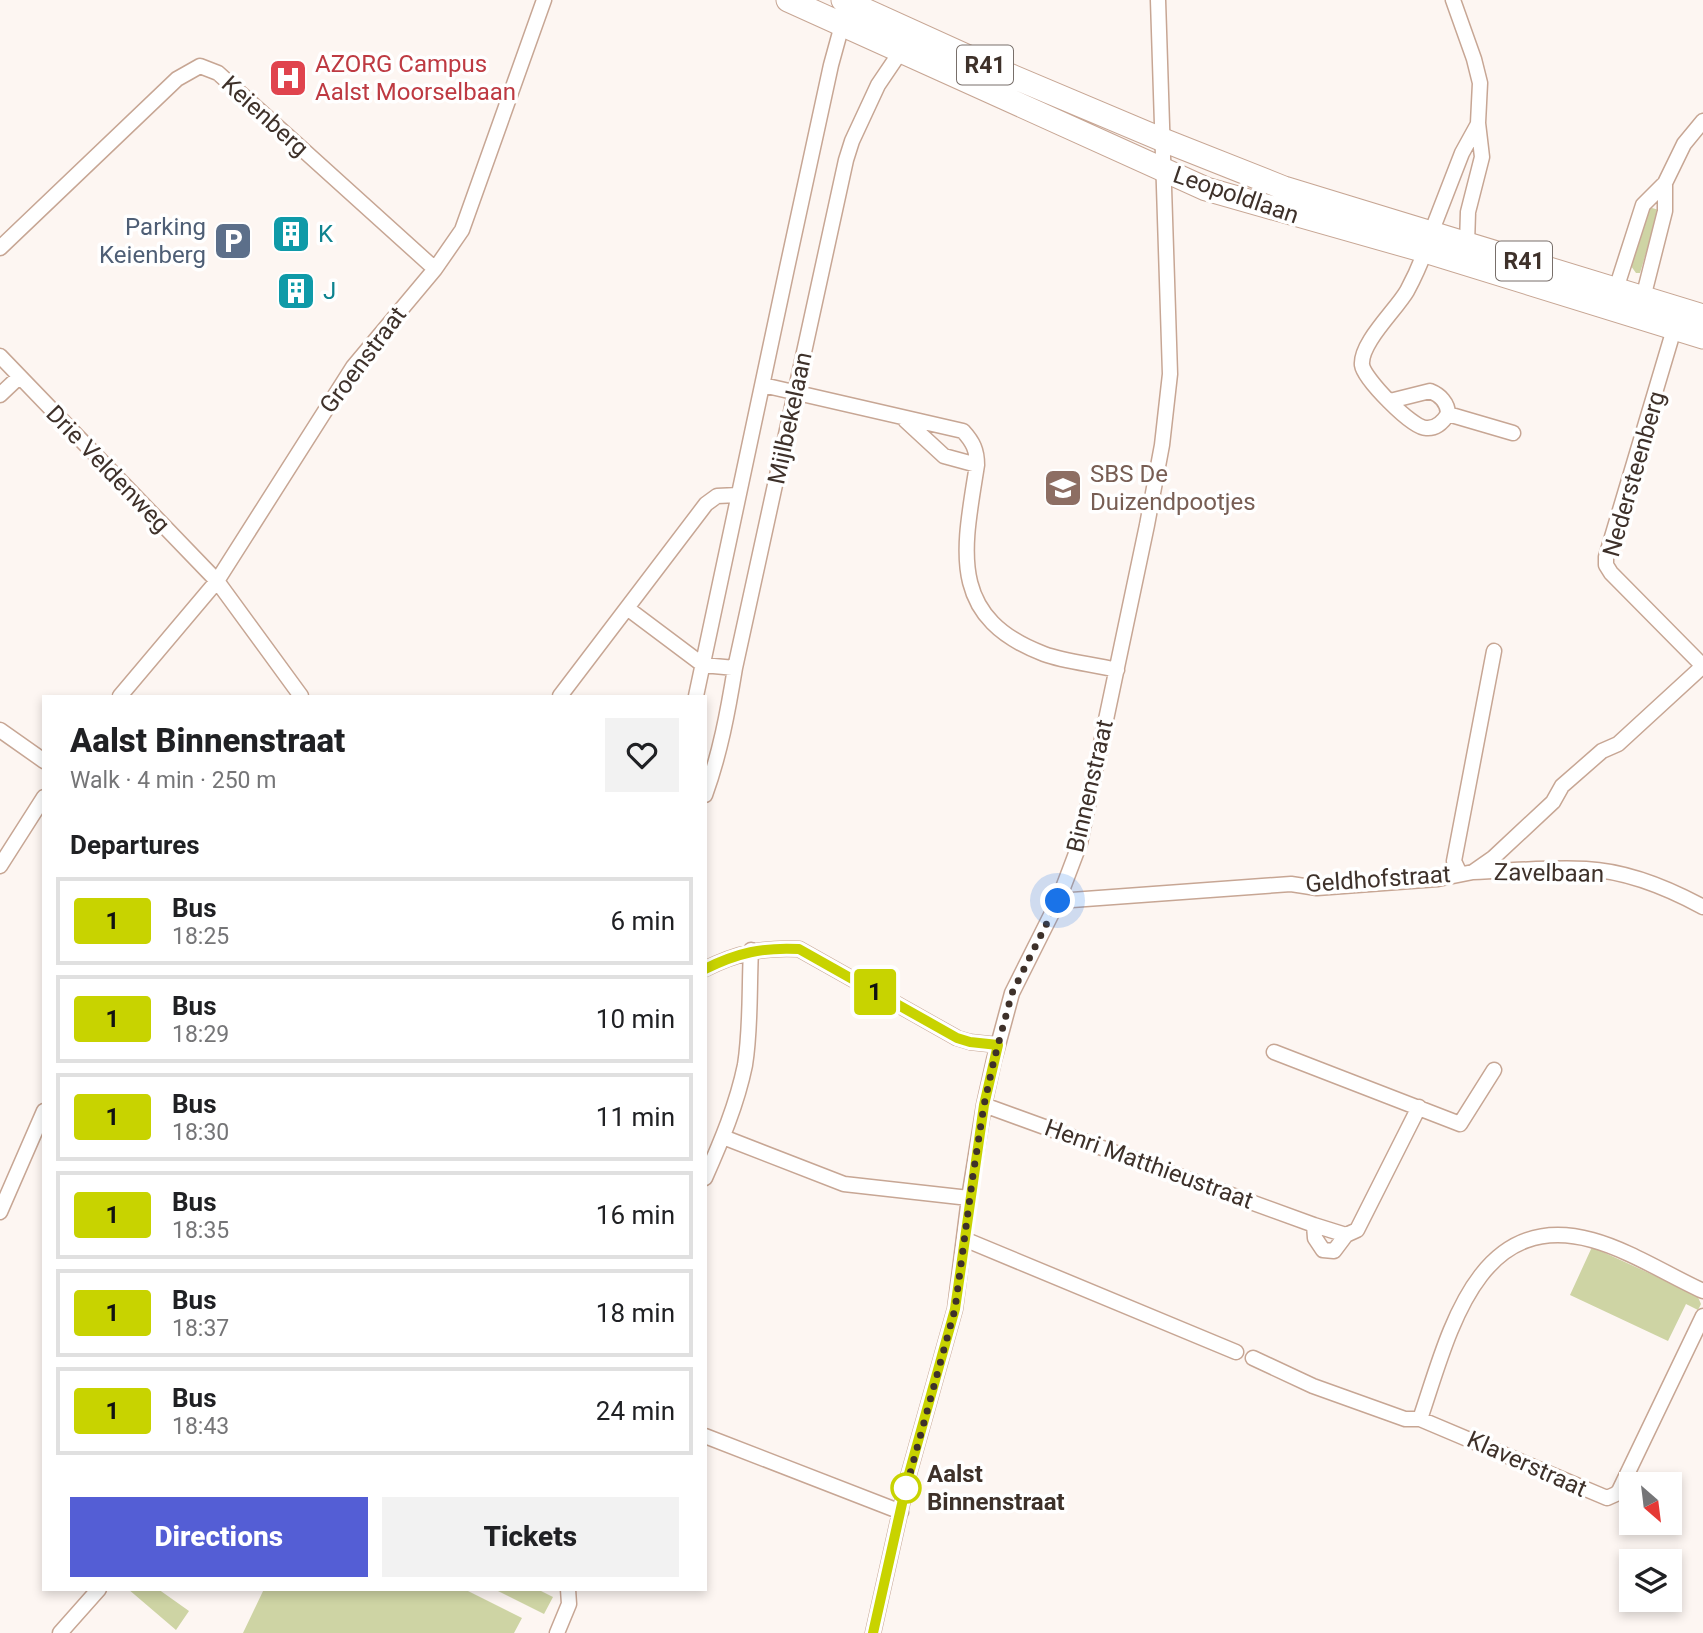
<!DOCTYPE html>
<html lang="en">
<head>
<meta charset="utf-8">
<style>
	body { margin:0; font-family:Roboto,sans-serif; background:#f2f2f2; color:#202124; height:100vh; display:flex; flex-direction:column; font-size:26px; white-space:nowrap }
	* { box-sizing:border-box; margin:0 }
	p { font-size:23px; color:#757577 }
	.icon { flex:none; width:38px; height:38px; fill:none; stroke:currentColor; stroke-width:2; stroke-linecap:round; stroke-linejoin:round }
	.map { position:relative; flex:1; overflow:hidden }
	.side { position:absolute; left:42px; top:695px; width:665px; height:896px; display:flex; flex-direction:column; background:#fff; border-radius:0px; box-shadow:0 4px 10px #0003 }
	.side>* { flex:none }
	.badge { padding:0 14px; border-radius:5px; font-size:24px; line-height:46px }
	.needle { width:46px; rotate:152deg }
	.controls { position:absolute; left:1619px; top:1472px; display:grid; gap:14px }
	.controls a { display:grid; place-items:center; width:63px; height:63px; border-radius:0px; background:#fff; box-shadow:0 4px 10px #0003; font-size:35px }
	.you { position:absolute; width:35px; height:35px; margin:-18px; border:5px solid #fff; border-radius:50%; background:#1a73e8; box-shadow:0 0 0 10px #1a73e833 }
	.map>.badge { position:absolute; translate:-50% -50%; box-shadow:0 0 0 4px #fff }
	h2 { padding:0 28px; font-size:26px; line-height:63px }
	.round { display:grid; place-items:center; flex:none; width:74px; height:74px; border-radius:0px; background:#f2f2f2 }
	.overview { display:flex; align-items:center; justify-content:space-between; height:119px; padding:0 28px }
	h1 { font-size:33px; font-weight:800; line-height:52px }
	.primary-button { display:flex; gap:14px; margin-top:auto; padding:14px 28px }
	.primary-button a { flex:1; height:80px; border-radius:0px; background:#545ed5; color:#fff; font-size:28px; font-weight:800; line-height:80px; text-align:center }
	.primary-button a+a { background:#f2f2f2; color:#202124 }
	ul { padding:0; list-style:none }
	li { display:flex; align-items:center; gap:21px; height:88px; margin:0 14px 10px; padding:0 14px; border:4px solid #e0e0e0; border-radius:0px }
	li div { flex:1 }
	li b { display:block; font-size:26px }
	li em { font-style:normal }
	li .badge { min-width:77px; font-weight:700; text-align:center }
	.map>svg:first-child { display:block }
	.green { fill:#ced4a4 }
	.lines { fill:none; stroke-linecap:round; stroke-linejoin:round }
	.minor-casing { stroke:#c7a694; stroke-width:17 }
	.primary-casing { stroke:#c7a694; stroke-width:25 }
	.minor { stroke:#fff; stroke-width:14 }
	.primary { stroke:#fff; stroke-width:23 }
	.line-casing { stroke:#fff; stroke-width:16 }
	.line { stroke:#c8d300; stroke-width:10 }
	.walk { stroke:#3e312a; stroke-width:7; stroke-dasharray:0 12.6 }
	.stop-dot { fill:#fff; stroke:#c8d300; stroke-width:3.5 }
	.labels { text-anchor:middle; dominant-baseline:central; stroke-width:7; stroke-linejoin:round; paint-order:stroke }
	.shield { fill:#fff; stroke:#786f6a; stroke-width:2 }
	.shield-label { font-size:23px; font-weight:bold; fill:#3e312a }
	.health-label { font-size:24px; fill:#be3a42; stroke:#fff; text-anchor:start }
	.street-label { font-size:24px; fill:#3e312a; stroke:#fff }
	.service-label { font-size:24px; fill:#4e5e75; stroke:#fff; text-anchor:end }
	.culture-label { font-size:24px; fill:#0d838f; stroke:#fff; text-anchor:start }
	.education-label { font-size:24px; fill:#785e54; stroke:#fff; text-anchor:start }
	.stop-label { font-size:24px; font-weight:bold; fill:#3e312a; stroke:#fff; text-anchor:start }
</style>
</head>
<body>
<div class="map">
<svg width="1703" height="1633" viewBox="0 0 1703 1633">
	<rect width="100%" height="100%" fill="#fdf6f2"/>
	<path class="green" d="M1652,208L1659,210L1640,273H1636L1631,266L1649,209Z
		M1592,1247L1697,1295L1701,1304L1698,1310L1686,1304L1668,1341L1570,1295Z
		M128,1589H158L189,1611L176,1630Z
		M264,1589H464L522,1618L514,1633H243Z
		M494,1589H537L553,1597L544,1614Z"/>
	<g class="lines">
		<defs>
			<path id="minor" d="M1453,0L1474,59L1480,83L1478,123L1482,157L1468,212L1467,244
				M1431,233L1462,153L1478,124
				M0,248L177,79L200,66L218,73L435,269
				M1616,289L1643,205L1665,183L1684,144L1703,121
				M1643,298L1665,211V183
				M1674,329L1606,557V565L1611,573L1703,666
				M0,356L217,581L120,696
				M763,385L963,431C973,442 977,450 977,465C964,548 946,617 1044,654C1066,662 1093,664 1117,670
				M0,395L19,377
				M1390,401L1430,391C1440,395 1448,403 1448,414C1443,422 1436,429 1426,428C1412,428 1364,379 1362,365C1360,343 1396,310 1407,291C1414,278 1420,265 1425,251
				M1448,414L1513,433
				M905,420L944,456L977,465
				M627,608L703,665L735,668
				M301,696L217,581L353,367L435,269L462,230L544,0
				M560,696L706,504L717,496L738,495
				M696,696L787,268L831,65L842,25
				M0,730L44,761
				M705,795C720,754 728,711 735,668L846,160L852,141L878,85L901,51
				M0,866L44,797
				M1473,872C1510,871 1549,867 1586,869C1626,871 1668,888 1703,907
				M1460,874L1454,861L1494,651
				M1058,901L1291,884L1317,888L1438,879L1473,872L1493,858L1553,802L1562,786L1602,751L1618,744L1703,666
				M705,969C737,953 763,947 799,949L957,1038L970,1042L998,1045
				M1274,1052L1460,1124L1494,1070
				M984,1105L1314,1225L1315,1238L1323,1250L1334,1251L1346,1235L1314,1225
				M723,1137L844,1184L969,1198
				M705,1178C721,1142 737,1104 745,1065C751,1028 749,988 751,950
				M0,1212L44,1111
				M1346,1235L1357,1230L1419,1107
				M964,1239L1236,1352
				M1253,1358L1313,1386L1405,1419H1420L1607,1498L1616,1494L1619,1491L1703,1316
				M1420,1419C1448,1338 1475,1208 1592,1240C1629,1250 1668,1275 1703,1291
				M705,1436L901,1512
				M60,1633L99,1589
				M557,1633L569,1604L568,1589
				M873,1633L908,1477L955,1309L969,1198L984,1105L994,1060L1012,993L1058,901L1080,843L1147,525L1162,445L1170,374L1158,0"/>
			<path id="primary" d="M788,0L1206,189L1425,251L1703,337
				M843,0L997,70L1163,140L1284,188L1703,316"/>
		</defs>
		<use href="#minor" class="minor-casing"/>
		<use href="#primary" class="primary-casing"/>
		<use href="#minor" class="minor"/>
		<use href="#primary" class="primary"/>
	</g>
	<g class="lines">
		<defs>
			<path id="line" d="M705,969C737,953 763,947 799,949L957,1038L970,1042L998,1045L984,1105L955,1309L908,1477L873,1633"/>
		</defs>
		<use href="#line" class="line-casing"/>
		<use href="#line" class="line"/>
		<path class="walk" d="M906,1488L905,1492L955,1309L973,1175L984,1105L994,1060L1012,993L1058,901"/>
	</g>
	<defs>
		<symbol id="hospital-square" viewBox="-11 -11 22 22"><rect x="-9" y="-9" width="18" height="18" rx="4" fill="#e0444e" stroke="#fff"/><path d="M-5-5h3v3.5h4V-5h3V5h-3V1.5h-4V5h-3Z" fill="#fff"/></symbol>
		<symbol id="building-square" viewBox="-11 -11 22 22"><rect x="-9" y="-9" width="18" height="18" rx="4" fill="#0f9aa8" stroke="#fff"/><path d="M-4-6H4V6H1V3H-1V6H-4ZM-2.5-4.3h1.7v1.8h-1.7ZM.8-4.3h1.7v1.8H.8ZM-2.5-1h1.7V.8h-1.7ZM.8-1h1.7V.8H.8Z" fill="#fff"/></symbol>
		<symbol id="parking-square" viewBox="-11 -11 22 22"><rect x="-9" y="-9" width="18" height="18" rx="4" fill="#5c6f8a" stroke="#fff"/><path d="M-3.5-5.5H1a3.5 3.5 0 0 1 0 7H-1V5.5H-3.5ZM-1-3.4V-.6H.8a1.4 1.4 0 0 0 0-2.8Z" fill="#fff"/></symbol>
		<symbol id="school-square" viewBox="-11 -11 22 22"><rect x="-9" y="-9" width="18" height="18" rx="4" fill="#8d6e63" stroke="#fff"/><path d="M0-5L7-2L0 1L-7-2ZM-4 1L0 2.5L4 1V4Q0 6-4 4Z" fill="#fff"/></symbol>
	</defs>
	<g fill-rule="evenodd">
		<use href="#hospital-square" x="266" y="56" width="44" height="44"/>
		<use href="#building-square" x="269" y="212" width="44" height="44"/>
		<use href="#parking-square" x="211" y="219" width="44" height="44"/>
		<use href="#building-square" x="274" y="269" width="44" height="44"/>
		<use href="#school-square" x="1041" y="466" width="44" height="44"/>
	</g>
	<circle class="stop-dot" cx="906" cy="1488" r="14"/>
	<g class="labels">
		<g class="shield">
			<rect x="957" y="45.5" width="56" height="39" rx="5"/>
			<rect x="1496" y="241.5" width="56" height="39" rx="5"/>
		</g>
		<g class="shield-label">
			<text x="985" y="65">R41</text>
			<text x="1524" y="261">R41</text>
		</g>
		<g class="health-label">
			<text x="315" y="64">AZORG Campus<tspan x="315" dy="28">Aalst Moorselbaan</tspan></text>
		</g>
		<g class="street-label">
			<text transform="translate(265 116) rotate(42)">Keienberg</text>
			<text transform="translate(1236 195) rotate(19)">Leopoldlaan</text>
			<text transform="translate(363 360) rotate(-53)">Groenstraat</text>
			<text transform="translate(790 418) rotate(-78)">Mijlbekelaan</text>
			<text transform="translate(108 469) rotate(46)">Drie Veldenweg</text>
			<text transform="translate(1634 474) rotate(-74)">Nedersteenberg</text>
			<text transform="translate(1090 786) rotate(-77)">Binnenstraat</text>
			<text transform="translate(1549 873) rotate(1)">Zavelbaan</text>
			<text transform="translate(1378 879) rotate(-4)">Geldhofstraat</text>
			<text transform="translate(1149 1164) rotate(20)">Henri Matthieustraat</text>
			<text transform="translate(1527 1464) rotate(24)">Klaverstraat</text>
		</g>
		<g class="service-label">
			<text x="206" y="227">Parking<tspan x="206" dy="28">Keienberg</tspan></text>
		</g>
		<g class="culture-label">
			<text x="318" y="234">K</text>
			<text x="323" y="291">J</text>
		</g>
		<g class="education-label">
			<text x="1090" y="474">SBS De<tspan x="1090" dy="28">Duizendpootjes</tspan></text>
		</g>
		<g class="stop-label">
			<text x="927" y="1474">Aalst<tspan x="927" dy="28">Binnenstraat</tspan></text>
		</g>
	</g>
</svg>
<div class="controls">
<a><svg class="needle" viewBox="-14 -14 28 28"><path d="M0-13l5 13h-10z" fill="#e53935"/><path d="M0 13l5-13h-10z" fill="#757577"/></svg></a>
<a><svg class="icon" aria-label="layers" viewBox="0 0 24 24"><path d="M12 4l9 5-9 5-9-5zM3 14l9 5 9-5"/></svg></a>
</div>
<div class="you" style="left:1058px;top:901px"></div>
<b class="badge" style="left:875px;top:992px;background:#c8d300;color:#111">1</b>
<section class="side">
<div class="overview"><div><h1>Aalst Binnenstraat</h1><p>Walk · 4 min · 250 m</p></div><a class="round"><svg class="icon" aria-label="heart" viewBox="0 0 24 24"><path d="M12 20l-8-8c-3-5 5-10 8-4 3-6 11-1 8 4z"/></svg></a></div>
<h2>Departures</h2>
<ul>
<li><span class="badge" style="background:#c8d300;color:#111">1</span><div><b>Bus</b><p>18:25</p></div><em>6 min</em></li>
<li><span class="badge" style="background:#c8d300;color:#111">1</span><div><b>Bus</b><p>18:29</p></div><em>10 min</em></li>
<li><span class="badge" style="background:#c8d300;color:#111">1</span><div><b>Bus</b><p>18:30</p></div><em>11 min</em></li>
<li><span class="badge" style="background:#c8d300;color:#111">1</span><div><b>Bus</b><p>18:35</p></div><em>16 min</em></li>
<li><span class="badge" style="background:#c8d300;color:#111">1</span><div><b>Bus</b><p>18:37</p></div><em>18 min</em></li>
<li><span class="badge" style="background:#c8d300;color:#111">1</span><div><b>Bus</b><p>18:43</p></div><em>24 min</em></li>
</ul>
<div class="primary-button"><a>Directions</a><a>Tickets</a></div>
</section>
</div>
</body>
</html>
